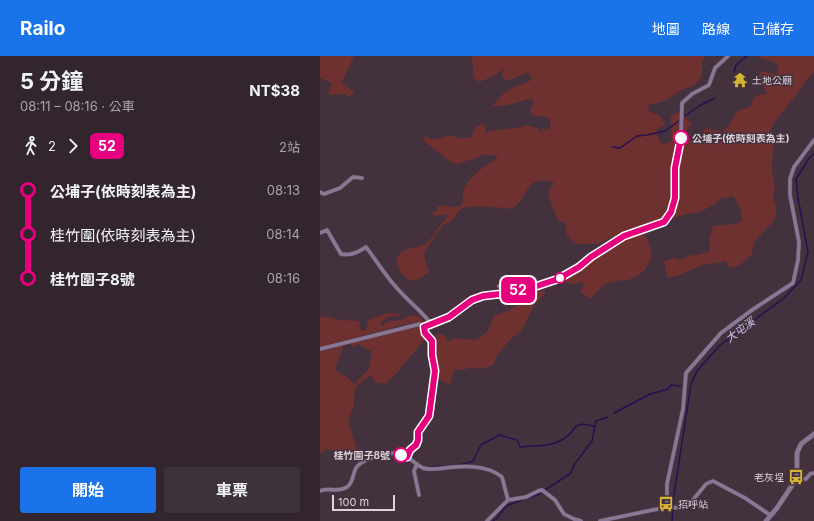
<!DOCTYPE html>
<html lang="zh-TW">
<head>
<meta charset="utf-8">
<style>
	body { margin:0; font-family:Inter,"Noto Sans TC",sans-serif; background:#3d313a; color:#f1f3f6; height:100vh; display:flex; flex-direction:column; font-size:15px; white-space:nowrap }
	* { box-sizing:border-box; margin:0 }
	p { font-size:13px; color:#a8a5aa }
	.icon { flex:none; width:22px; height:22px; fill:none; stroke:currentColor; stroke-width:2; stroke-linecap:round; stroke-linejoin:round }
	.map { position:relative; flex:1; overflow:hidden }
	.side { display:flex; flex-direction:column; background:#32252e; width:320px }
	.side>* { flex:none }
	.badge { padding:0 8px; border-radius:6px; font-size:14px; line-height:26px }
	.scale { position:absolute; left:12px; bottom:10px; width:63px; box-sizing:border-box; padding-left:4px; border:2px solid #ddd2da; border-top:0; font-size:11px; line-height:14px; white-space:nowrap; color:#ddd2da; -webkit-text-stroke:3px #43313e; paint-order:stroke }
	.map>.badge { position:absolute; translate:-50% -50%; box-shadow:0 0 0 2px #fff }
	.legs { display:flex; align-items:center; gap:6px; height:44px; padding:0 20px; font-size:13px }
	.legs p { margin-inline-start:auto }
	.head { display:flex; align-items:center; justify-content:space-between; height:68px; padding:0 20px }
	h1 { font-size:22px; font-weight:700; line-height:30px }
	.cta { display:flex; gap:8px; margin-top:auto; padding:8px 20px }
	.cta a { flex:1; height:46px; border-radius:4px; background:#1a73e8; color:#fff; font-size:16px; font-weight:700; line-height:46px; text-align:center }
	.cta a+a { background:#3d313a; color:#f1f3f6 }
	ul { padding:0 20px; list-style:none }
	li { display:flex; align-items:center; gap:14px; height:44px; font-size:15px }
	li i { display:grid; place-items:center; width:6px; height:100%; margin:0 5px; background:currentColor }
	li i::after { content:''; width:10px; height:10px; margin:-5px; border:3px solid; border-radius:50%; background:#32252e }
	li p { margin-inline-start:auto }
	li:first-child i { background:linear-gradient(#0000 50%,currentColor 0) }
	li:last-child i { background:linear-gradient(currentColor 50%,#0000 0) }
	header { display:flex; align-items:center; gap:24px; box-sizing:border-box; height:56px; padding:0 20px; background:#1a73e8; color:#fff }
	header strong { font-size:19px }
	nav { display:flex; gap:22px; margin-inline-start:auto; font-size:14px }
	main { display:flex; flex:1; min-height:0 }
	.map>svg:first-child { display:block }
	.green { fill:#6e3130 }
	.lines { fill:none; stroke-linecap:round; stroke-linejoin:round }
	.stream { stroke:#231152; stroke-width:1.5 }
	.minor-casing { stroke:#5f4e5a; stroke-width:4.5 }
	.tertiary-casing { stroke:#5f4e5a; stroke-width:5.5 }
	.minor { stroke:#8a7795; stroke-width:3.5 }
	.tertiary { stroke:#8a7795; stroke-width:4.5 }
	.line-1-casing { stroke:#fff; stroke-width:9 }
	.line-1 { stroke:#e6007e; stroke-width:6 }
	.stop-1-dot { fill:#fff; stroke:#e6007e; stroke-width:2 }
	.labels { text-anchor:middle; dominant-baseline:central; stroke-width:3; stroke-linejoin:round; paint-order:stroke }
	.poi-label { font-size:10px; fill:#ddd2da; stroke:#43313e; text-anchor:start }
	.stop-label { font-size:10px; font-weight:bold; fill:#ddd2da; stroke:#43313e; text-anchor:start }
	.water-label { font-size:11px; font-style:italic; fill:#cbc8f0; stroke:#43313e }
</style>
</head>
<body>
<header>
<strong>Railo</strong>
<nav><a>地圖</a><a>路線</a><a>已儲存</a></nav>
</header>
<main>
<section class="side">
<div class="head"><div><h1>5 分鐘</h1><p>08:11 – 08:16 · 公車</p></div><b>NT$38</b></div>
<div class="legs"><svg class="icon" aria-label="walk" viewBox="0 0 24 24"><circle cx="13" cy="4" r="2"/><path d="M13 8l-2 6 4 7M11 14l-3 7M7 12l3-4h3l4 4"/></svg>2<svg class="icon" aria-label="forward" viewBox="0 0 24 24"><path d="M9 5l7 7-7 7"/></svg><b class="badge" style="background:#e6007e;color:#fff">52</b><p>2站</p></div>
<ul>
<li><i style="color:#e6007e"></i><b>公埔子(依時刻表為主)</b><p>08:13</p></li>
<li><i style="color:#e6007e"></i><span>桂竹圍(依時刻表為主)</span><p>08:14</p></li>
<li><i style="color:#e6007e"></i><b>桂竹圍子8號</b><p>08:16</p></li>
</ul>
<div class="cta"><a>開始</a><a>車票</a></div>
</section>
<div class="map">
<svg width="494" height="465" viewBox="0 0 494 465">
	<rect width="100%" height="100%" fill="#43313e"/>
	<path class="green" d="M0,0H34L22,26L35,37L29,41L24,38L8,39L12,27L0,22Z
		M150,0H386L382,5V19L378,25L373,30L359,35L345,45L329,49L328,55C338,59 342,58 345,70L338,72L336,78L342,89L351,85C353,77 350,69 351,60L356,57L362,58L371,68L367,75V83L383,88L384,83L383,77L386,72L402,76L411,67L416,56L431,50L432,44C436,39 440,38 447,38L438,20L442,15L447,16L453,18L457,17L459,11L456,7L439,1V0H494V16C486,23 481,33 475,41C466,52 456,62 450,75L453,87L452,114L455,130L453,142L456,149V160L453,166L434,186L432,198L421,208L416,211H409L406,205L380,210L360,219L347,222L344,205L354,202L360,204L372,199H378L390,195L389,183L393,170L414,168L421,166C424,158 418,146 413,140L400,143L395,148L378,157L366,158L342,166L330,168L325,173C325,183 333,191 331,202C330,206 327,210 325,213C311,229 302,221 286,228C279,231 276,238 271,243L260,236L265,226L252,228L245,226C256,205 287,193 307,181L288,182L283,186L276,188H256L251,184L247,179L245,167C245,167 240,165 239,165C236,161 227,138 229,135C230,132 233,129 234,126C202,118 211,142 191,153C182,151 152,149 144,152C138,154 137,158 134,163C131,166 126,167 123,169C121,171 105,195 104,198C104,201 108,212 109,216L99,223L91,225L81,218C80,213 76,208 77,203C80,191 94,193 103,189C113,184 115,175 121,168C124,164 127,163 129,158L117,160L111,158L116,155L118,150L123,149L129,151L141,150C145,143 141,139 144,132C151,117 168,110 179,100H174L163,98C155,105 148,103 139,108L132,107L104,85L105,80C106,80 110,83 111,83C116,84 122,81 127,80C138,79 139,85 152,81L153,75L157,70L163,68L166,72L165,78L169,75L197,72L207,69L219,73L223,77L222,72L228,74L231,69L230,64L225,60L219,61L212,59L210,53L213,49V43C199,44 187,52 172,50C178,43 186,34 194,31C201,28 206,28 212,23L209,17C198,18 197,24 184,24L182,19L184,13L172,21L159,26L154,22L152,3Z
		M219,234L226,236L213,251L202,274L191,283L183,292L175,303L174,309L160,313L153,311L147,313L134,314L130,328C119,326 111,315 111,303L116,300C116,293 113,290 111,284L116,279L122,278L126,281L129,286L133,282L156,284L167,276L174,260L190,254Z
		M68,257L81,258L79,260L68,261L61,266V270L69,265L81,264L91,259L101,261L104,268L94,266L0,291V262L4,260L20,264L39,265L41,275L46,274L48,264Z
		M99,270L105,283L75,319L65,328L55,326L50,319L35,332L34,349L28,365L37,394L27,397L6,393L0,398V296L24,288L15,314L27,321L34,328L49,313L52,296L38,288L34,291L30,288L67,278Z"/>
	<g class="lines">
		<path class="stream" d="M414,16L416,9L427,0
			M365,60L379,50L395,42
			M292,91L300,92L317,80L327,79L345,75L359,65
			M294,357L330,338L348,333L351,329L361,330
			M127,410L144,408L153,405L161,389L179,379L197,384L200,391C223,389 242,392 256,370L263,368L274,370
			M107,411L123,410
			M173,465L177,462L186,450L219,438L251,417L254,409L272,385L276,365L288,361
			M352,465L354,439L371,328L377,315L399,290L464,242L481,224L488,196L478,142L476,123L490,101L494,98"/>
		<defs>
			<path id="minor" d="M0,136L4,138L20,132L33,121L42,122
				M0,177L7,174L21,198C32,200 38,196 46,191C56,204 65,219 76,231C86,243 99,253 109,265V268L129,261L152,244L163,240L180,238L217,230L238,223L259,211L271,201L304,180L344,166L351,156L355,142V112L361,80L362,47L372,38L389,29L395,12L408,0
				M179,230L191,236
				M104,271L105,277L112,285V299L115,315L109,360L98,376V384L96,389L90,394L87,401C92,404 97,409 103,412C109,414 118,413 125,412C143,410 166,408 182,421L188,444L206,441L218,435L222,434L235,444L244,458L254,463L261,465
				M0,293L100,268L105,271
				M97,408L94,415L99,439
				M477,422L486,423L490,418L494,417
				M0,435C9,431 19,437 27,431C34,426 32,419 36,412C42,403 64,397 75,397C79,397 84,400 87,401
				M347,451V428L363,353L366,317L401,277L432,254L473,227L478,204L479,186L470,139V123L474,111L494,84
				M167,465L188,444
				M280,465L347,451L360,452L368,450L386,428L393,425L425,442L450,459"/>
			<path id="tertiary" d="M446,465L457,452L477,422V397L481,388L494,378"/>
		</defs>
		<use href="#minor" class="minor-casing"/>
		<use href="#tertiary" class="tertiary-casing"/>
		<use href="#minor" class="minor"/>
		<use href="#tertiary" class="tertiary"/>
	</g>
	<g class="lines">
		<defs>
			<path id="line-1" d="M81,399L87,401L90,394L96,389L98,384V376L109,360L115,315L112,299V285L105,277L104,271L129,261L152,244L163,240L180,238L217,230L238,223L259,211L271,201L304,180L344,166L351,156L355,142V112L361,82"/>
		</defs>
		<use href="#line-1" class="line-1-casing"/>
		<use href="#line-1" class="line-1"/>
	</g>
	<defs>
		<symbol id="temple-bare" viewBox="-9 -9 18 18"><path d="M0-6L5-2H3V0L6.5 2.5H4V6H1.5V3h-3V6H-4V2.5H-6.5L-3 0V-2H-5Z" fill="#d7b434" stroke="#43313e" stroke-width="2.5" paint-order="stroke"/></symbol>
		<symbol id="bus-bare" viewBox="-9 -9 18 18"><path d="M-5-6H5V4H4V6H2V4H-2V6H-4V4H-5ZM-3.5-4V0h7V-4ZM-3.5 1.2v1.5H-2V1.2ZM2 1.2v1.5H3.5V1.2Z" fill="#d7b434" stroke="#43313e" stroke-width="2.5" paint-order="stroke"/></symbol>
	</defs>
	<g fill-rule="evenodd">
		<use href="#temple-bare" x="409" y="13" width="22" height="22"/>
		<use href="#bus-bare" x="465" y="410" width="22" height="22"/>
		<use href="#bus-bare" x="335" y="437" width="22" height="22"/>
	</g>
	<g class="stop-1-dot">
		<circle cx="361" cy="82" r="7"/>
		<circle cx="240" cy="222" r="5"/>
		<circle cx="81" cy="399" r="7"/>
	</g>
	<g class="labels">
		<g class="poi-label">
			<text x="432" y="24">土地公廟</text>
			<text x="464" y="421" text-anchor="end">老灰埕</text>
			<text x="358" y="448">招呼站</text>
		</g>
		<g class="stop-label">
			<text x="372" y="82">公埔子(依時刻表為主)</text>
			<text x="70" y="399" text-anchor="end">桂竹圍子8號</text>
		</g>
		<g class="water-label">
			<text transform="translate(420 274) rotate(-36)">大屯溪</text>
		</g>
	</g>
</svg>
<div class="scale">100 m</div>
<b class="badge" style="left:198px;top:234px;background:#e6007e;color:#fff">52</b>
</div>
</main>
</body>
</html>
